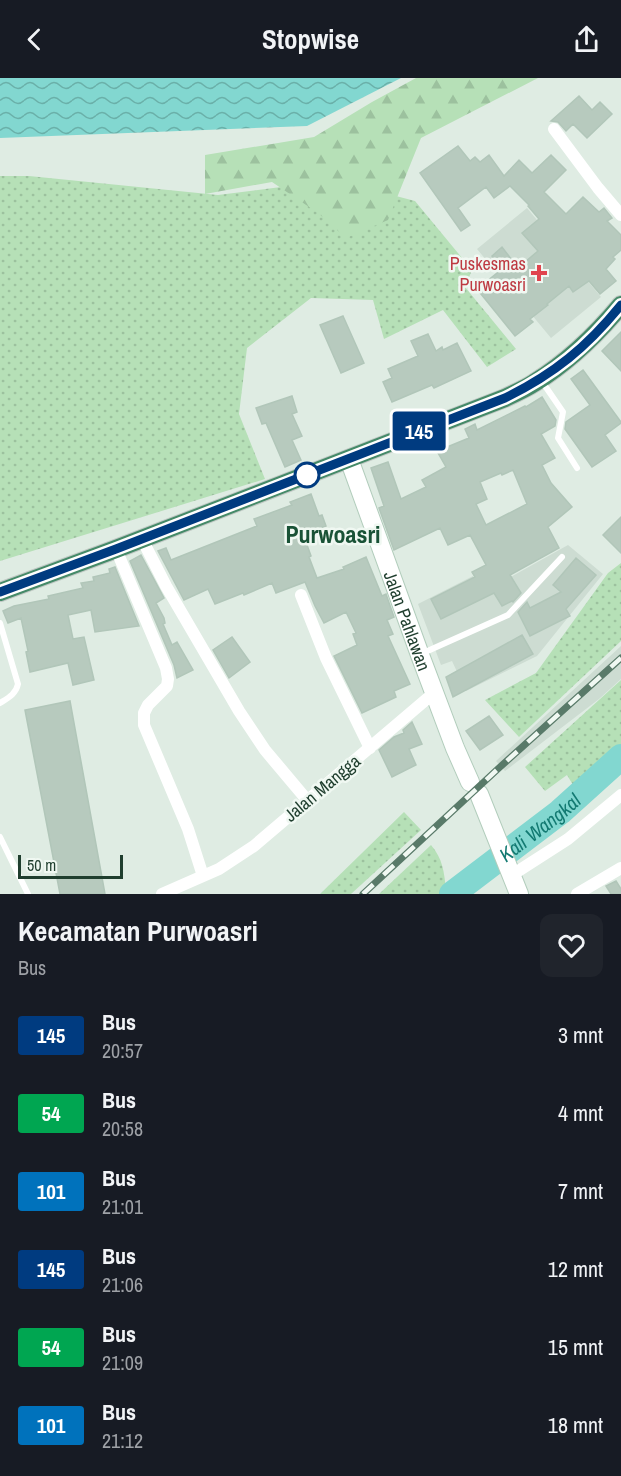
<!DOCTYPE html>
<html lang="id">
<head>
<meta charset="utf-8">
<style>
	body { margin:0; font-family:"Archivo Narrow",sans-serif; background:#20242c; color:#f1f3f6; height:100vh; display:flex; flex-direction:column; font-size:22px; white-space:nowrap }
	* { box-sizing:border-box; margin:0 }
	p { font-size:20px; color:#9ea1a6 }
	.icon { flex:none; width:33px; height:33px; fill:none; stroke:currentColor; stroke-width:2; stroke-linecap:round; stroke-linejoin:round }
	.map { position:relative; height:816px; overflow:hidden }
	.drawer { display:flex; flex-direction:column; background:#171b24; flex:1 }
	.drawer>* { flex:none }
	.badge { padding:0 12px; border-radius:4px; font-size:21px; line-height:39px }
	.scale { position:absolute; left:18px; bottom:15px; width:105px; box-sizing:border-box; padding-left:6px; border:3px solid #1f3e2e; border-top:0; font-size:16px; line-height:21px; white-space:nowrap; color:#1f3e2e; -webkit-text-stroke:4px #f0f8f2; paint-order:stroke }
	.map>.badge { position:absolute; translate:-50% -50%; box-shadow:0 0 0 3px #fff }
	.round { display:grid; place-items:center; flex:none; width:63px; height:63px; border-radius:12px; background:#20242c }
	.headline { display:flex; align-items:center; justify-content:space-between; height:102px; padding:0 18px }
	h1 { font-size:28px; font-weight:700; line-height:45px }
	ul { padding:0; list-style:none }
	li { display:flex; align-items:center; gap:18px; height:78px; padding:0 18px }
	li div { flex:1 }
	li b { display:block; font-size:22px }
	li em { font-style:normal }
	li .badge { min-width:66px; font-weight:700; text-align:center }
	header { display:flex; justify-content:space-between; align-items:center; height:78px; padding:0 18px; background:#171b24; font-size:27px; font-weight:700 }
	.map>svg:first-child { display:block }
	.built { fill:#cddcd2 }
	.grass { fill:url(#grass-dots) }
	.forest { fill:url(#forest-firs) }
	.water { fill:url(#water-waves) }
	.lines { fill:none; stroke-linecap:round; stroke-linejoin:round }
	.river { stroke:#82d7d0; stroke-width:26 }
	.building { fill:#b7cabe; stroke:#b1c6b9; stroke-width:1.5; fill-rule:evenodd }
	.secondary-casing { stroke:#b2cdbc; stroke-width:20 }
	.trunk-casing { stroke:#c0c9c4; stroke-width:20 }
	.service { stroke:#fff; stroke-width:6 }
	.minor { stroke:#fff; stroke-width:12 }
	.secondary { stroke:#fff; stroke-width:18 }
	.trunk { stroke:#448a68; stroke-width:18 }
	.rail-casing { stroke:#597a69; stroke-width:7 }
	.rail { stroke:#f0f8f2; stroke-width:4.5; stroke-dasharray:14; stroke-linecap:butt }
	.line-casing { stroke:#fff; stroke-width:14 }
	.line { stroke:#003b80; stroke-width:9 }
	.health-dot { fill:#e0444e; stroke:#f0f8f2; stroke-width:2 }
	.stop-dot { fill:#fff; stroke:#003b80; stroke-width:3 }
	.labels { text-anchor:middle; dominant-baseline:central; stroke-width:5; stroke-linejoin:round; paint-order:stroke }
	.health-label { font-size:18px; fill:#be3a42; stroke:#f0f8f2; text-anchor:end }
	.street-label { font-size:18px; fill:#1f3e2e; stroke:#f0f8f2 }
	.water-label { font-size:20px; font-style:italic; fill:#137a72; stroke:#f0f8f2 }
	.district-label { font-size:24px; font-weight:bold; fill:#195236; stroke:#f0f8f2 }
</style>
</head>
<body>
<header><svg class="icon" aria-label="back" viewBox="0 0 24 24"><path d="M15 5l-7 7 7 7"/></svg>Stopwise<svg class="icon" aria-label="share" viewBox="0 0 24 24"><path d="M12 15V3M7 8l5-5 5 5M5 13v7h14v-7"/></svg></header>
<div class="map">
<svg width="621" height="816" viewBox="0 0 621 816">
	<defs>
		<pattern id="grass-dots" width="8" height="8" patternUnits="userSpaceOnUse" patternTransform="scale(1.5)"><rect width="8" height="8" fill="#b6e0b7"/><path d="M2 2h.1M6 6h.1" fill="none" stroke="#9cc19e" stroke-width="1.8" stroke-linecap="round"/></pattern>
		<pattern id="forest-firs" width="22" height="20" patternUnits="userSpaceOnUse" patternTransform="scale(1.5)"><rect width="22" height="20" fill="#b6e0b7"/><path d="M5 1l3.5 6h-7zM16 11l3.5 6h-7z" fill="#9cc19e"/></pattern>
		<pattern id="water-waves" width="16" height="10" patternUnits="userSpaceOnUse" patternTransform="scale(1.5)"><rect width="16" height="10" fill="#82d7d0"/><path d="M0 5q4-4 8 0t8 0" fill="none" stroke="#6ab0a9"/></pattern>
	</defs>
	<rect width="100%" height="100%" fill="#dfece3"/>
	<path class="built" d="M527,130L601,219L551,260L477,171Z
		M568,467L603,496L537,578L466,613L452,583L441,587L418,526L473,498L482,515Z
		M621,568V601L599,621L505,693L496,683Z"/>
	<path class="grass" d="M0,98H29L218,117L335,102L415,123L472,192L465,209L516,271L487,289L443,232L384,261L373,222L311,220L247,270L239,336L265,401L0,483Z
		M621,485V563L519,659L485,622L536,595L608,495Z
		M621,602V668L576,712L567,697L545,713L525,689Z
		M404,734L421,752L351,816H320Z
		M431,767C443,781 444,794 446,811L441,816H379Z"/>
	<path class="forest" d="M416,0H538L421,60L388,142L346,160L318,135L272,104L205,116V77L314,59L372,24Z"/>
	<path class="water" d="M0,0H401L307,48L0,60Z"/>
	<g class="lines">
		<path class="river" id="s1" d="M452,816L560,734L621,679"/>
	</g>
	<path class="building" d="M579,18L592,32L600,24L612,36L587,60L573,46L566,53L558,44L551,43Z
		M458,68L470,83L475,79L480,84L489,77L504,98L519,82L532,95L551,77L566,92L544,114L566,136L583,119L599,134L604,130L612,140L607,143L621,157V172L613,179L615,181L606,191L616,203L600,216L589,203L573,214L569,208L547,226L548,227L530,241L533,244L515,258L477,211L502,191L492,178L502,169L518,190L538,173L522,155L539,141L528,128L529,127L510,108L494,120L486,109L458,130L470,147L461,153L420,95Z
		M343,238L364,285L341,295L320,247Z
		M621,254V293L602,273Z
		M428,256L436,273L442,269L443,272L457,265L471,293L434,310L432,307L392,324L383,304L392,300L388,291L418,278L411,263Z
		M583,292L621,344V345L605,357L616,373L592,389L565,351L566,344L590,327L571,301Z
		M292,318L297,334L292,336L302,358L292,362L301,382L285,389L266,345L262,346L256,330Z
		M542,319L556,342L555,348L541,356L555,380L542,387L551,405L572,429L548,449L559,470L510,497L521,515L513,524L512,523L502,528L494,515L441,541L431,521L475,499L472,494L486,487L470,457L448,467L440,450L394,472L379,430L384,428L371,390L388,384L401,421L426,409L422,402L446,389L437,373L469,360L465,351L475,346L477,352L525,328L526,329ZM513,392L527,426L486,447L476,426L487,421L480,404L501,395L502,397Z
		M311,416L319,438L322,437L326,448L303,456L311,478L309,479L317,500L344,491L343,489L366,479L382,518L386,516L394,539L387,542L393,556L388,558L410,606L394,613L396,619L362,635L334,578L357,567L353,556L356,555L346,534L324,545L315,528L305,504L276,515L272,505L244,517L243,515L215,526L208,511L184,522L158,473L166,470L171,482L257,448L254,441L292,427L290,424Z
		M621,439V475L603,457Z
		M141,477L164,520L156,525L164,540L165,545L163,546L172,567L177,564L193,592L177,600L174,587L130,483Z
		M576,480L596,497L566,531L570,538L530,558L518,534L527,524L530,530L561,514L553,507Z
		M115,489L139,548L95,554L91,532L68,537L73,561L84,559L94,602L73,607L68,585L30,594L26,574L28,573L21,540L8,545L3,533L14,528L49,521L48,518L83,510L81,505L94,503L93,499L110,495L109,491Z
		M522,557L533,576L453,619L446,599Z
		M232,559L250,584L229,600L213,572Z
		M70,623L105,816H60L25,632Z
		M489,638L503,657L480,672L466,653Z
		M412,644L422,666L409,671L416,687L392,699L379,672L394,659L404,655L403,652Z
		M616,803L621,811V816H611L606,808Z"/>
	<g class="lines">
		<defs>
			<g id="secondary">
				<path id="s2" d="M349,381L420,577L455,670L470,704"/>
				<path d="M479,716L519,816"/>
			</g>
			<path id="trunk" d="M0,514L116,471L505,320C515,315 525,311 534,305C568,284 596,257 621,227"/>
		</defs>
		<use href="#secondary" class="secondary-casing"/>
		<use href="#trunk" class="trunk-casing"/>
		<path class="service" d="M541,302L563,334L558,360L577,390
			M0,545L18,606C16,616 8,620 0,625
			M423,575L508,537L562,479
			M0,759L28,816"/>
		<path class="minor" d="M554,51L598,110L621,137
			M142,461L166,508L239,633L265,672L307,722
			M116,471L166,590L168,601L167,608L148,627L144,635V647L188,751L203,798
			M301,517L326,580L370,670
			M512,797L568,761L621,717
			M162,816L219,791L254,768L435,614
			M577,816L621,790"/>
		<use href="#secondary" class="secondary"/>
		<use href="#trunk" class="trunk"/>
		<defs>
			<path id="rail" d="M363,816L500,689L621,580"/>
		</defs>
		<use href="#rail" class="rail-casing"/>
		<use href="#rail" class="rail"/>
	</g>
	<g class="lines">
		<defs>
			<path id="line" d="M0,514L116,471L505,320C554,296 587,269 621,227"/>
		</defs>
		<use href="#line" class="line-casing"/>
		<use href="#line" class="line"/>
	</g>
	<path class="health-dot" d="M536 186h6v6h6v6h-6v6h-6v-6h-6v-6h6z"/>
	<circle class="stop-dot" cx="307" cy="397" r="12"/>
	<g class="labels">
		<g class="health-label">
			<text x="526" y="185">Puskesmas<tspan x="526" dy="21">Purwoasri</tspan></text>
		</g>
		<g class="street-label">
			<text stroke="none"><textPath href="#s2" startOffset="172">Jalan Pahlawan</textPath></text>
			<text transform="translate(322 710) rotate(-40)">Jalan Mangga</text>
		</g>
		<g class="water-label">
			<text stroke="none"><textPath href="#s1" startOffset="110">Kali Wangkal</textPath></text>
		</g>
		<g class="district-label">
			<text x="333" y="456">Purwoasri</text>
		</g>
	</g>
</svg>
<div class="scale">50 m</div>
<b class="badge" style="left:419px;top:353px;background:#003b80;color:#fff">145</b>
</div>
<section class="drawer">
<div class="headline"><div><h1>Kecamatan Purwoasri</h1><p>Bus</p></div><a class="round"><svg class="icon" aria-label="heart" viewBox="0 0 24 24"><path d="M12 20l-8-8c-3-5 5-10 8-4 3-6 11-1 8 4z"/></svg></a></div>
<ul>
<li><span class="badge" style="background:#003b80;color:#fff">145</span><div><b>Bus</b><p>20:57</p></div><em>3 mnt</em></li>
<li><span class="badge" style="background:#00a651;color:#fff">54</span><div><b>Bus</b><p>20:58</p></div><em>4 mnt</em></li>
<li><span class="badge" style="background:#0072bc;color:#fff">101</span><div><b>Bus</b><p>21:01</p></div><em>7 mnt</em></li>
<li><span class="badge" style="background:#003b80;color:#fff">145</span><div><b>Bus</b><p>21:06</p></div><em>12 mnt</em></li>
<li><span class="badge" style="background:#00a651;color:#fff">54</span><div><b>Bus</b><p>21:09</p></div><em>15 mnt</em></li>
<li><span class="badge" style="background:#0072bc;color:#fff">101</span><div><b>Bus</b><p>21:12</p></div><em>18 mnt</em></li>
</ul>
</section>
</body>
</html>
